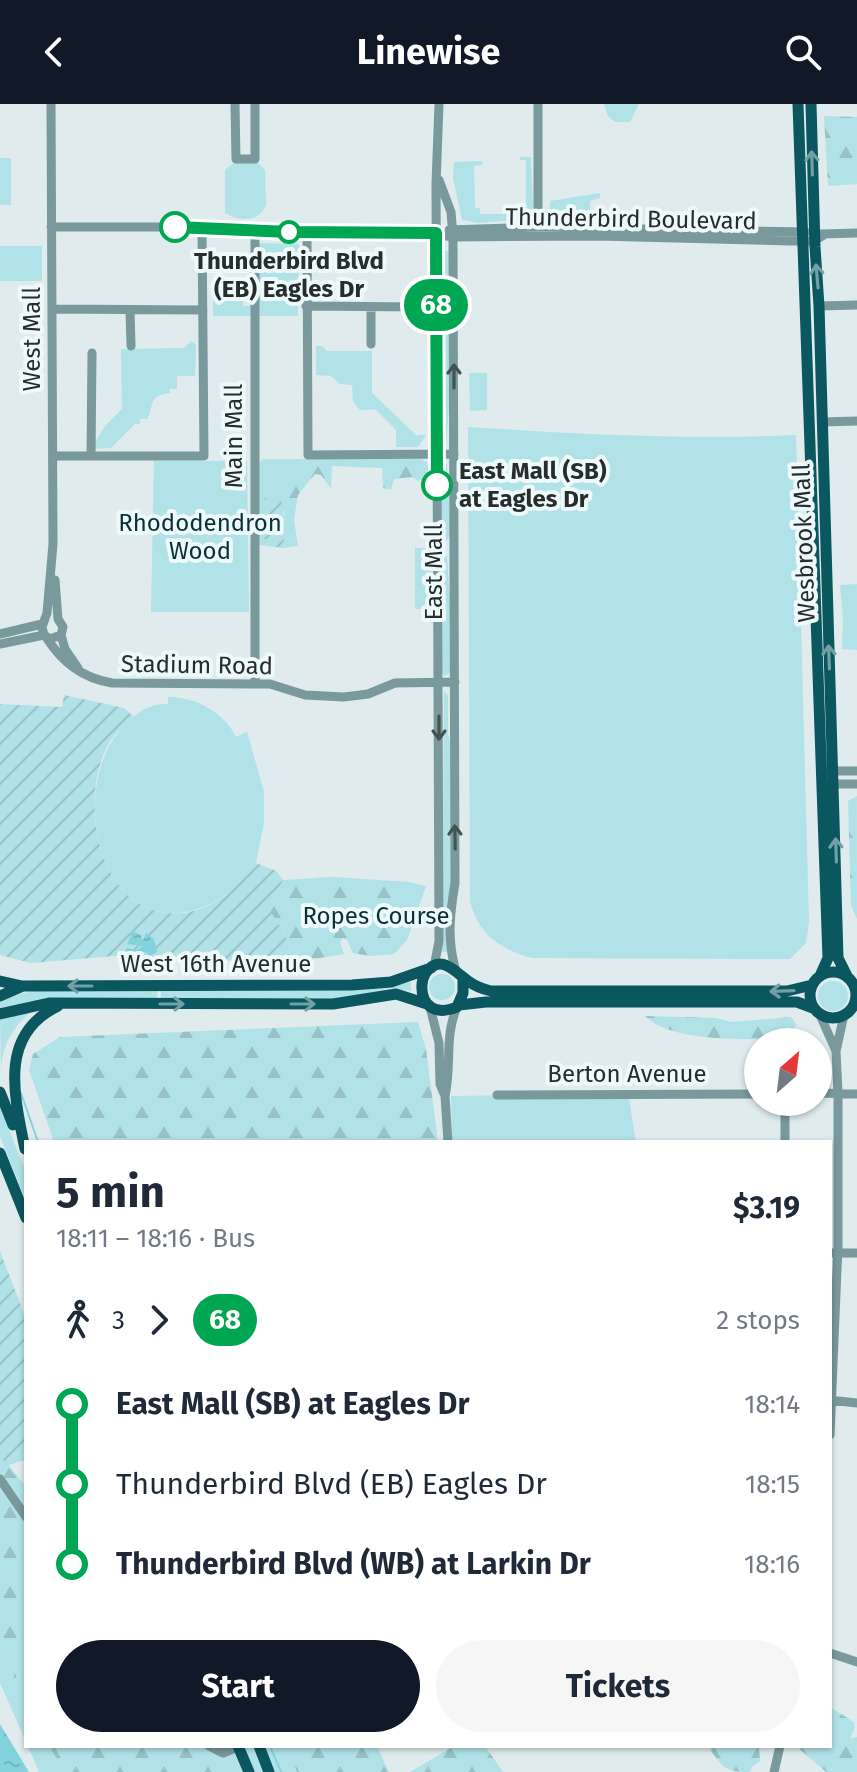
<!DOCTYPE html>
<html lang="en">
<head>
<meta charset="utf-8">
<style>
	body { margin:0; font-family:"Fira Sans",sans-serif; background:#f6f6f7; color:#1f2937; height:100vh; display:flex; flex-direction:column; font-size:30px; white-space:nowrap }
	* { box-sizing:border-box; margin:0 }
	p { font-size:26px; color:#747a83 }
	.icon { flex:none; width:44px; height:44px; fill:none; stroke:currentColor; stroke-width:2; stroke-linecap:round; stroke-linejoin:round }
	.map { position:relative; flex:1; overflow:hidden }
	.sheet { position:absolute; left:24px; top:1036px; width:808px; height:608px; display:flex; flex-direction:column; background:#fff; border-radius:0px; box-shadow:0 2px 6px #0004 }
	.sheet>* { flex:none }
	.badge { padding:0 16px; border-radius:26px; font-size:28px; line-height:52px }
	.needle { width:52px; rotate:28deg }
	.controls { position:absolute; left:744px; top:924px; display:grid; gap:16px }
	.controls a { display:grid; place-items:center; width:88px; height:88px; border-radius:50%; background:#fff; box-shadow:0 2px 6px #0004; font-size:40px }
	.map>.badge { position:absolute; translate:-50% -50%; box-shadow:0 0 0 4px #fff }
	.legs { display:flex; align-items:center; gap:12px; height:88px; padding:0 32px; font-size:26px }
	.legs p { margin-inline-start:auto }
	.overview { display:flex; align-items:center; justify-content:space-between; height:136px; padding:0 32px }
	h1 { font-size:44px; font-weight:700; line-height:60px }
	.primary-button { display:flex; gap:16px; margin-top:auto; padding:16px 32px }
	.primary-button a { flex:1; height:92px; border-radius:48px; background:#111827; color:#fff; font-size:32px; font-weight:700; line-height:92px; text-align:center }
	.primary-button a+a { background:#f6f6f7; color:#1f2937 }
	ul { padding:0 32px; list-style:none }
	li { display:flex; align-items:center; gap:28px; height:80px; font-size:30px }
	li i { display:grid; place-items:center; width:12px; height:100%; margin:0 10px; background:currentColor }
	li i::after { content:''; width:20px; height:20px; margin:-10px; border:6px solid; border-radius:50%; background:#fff }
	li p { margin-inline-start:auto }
	li:first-child i { background:linear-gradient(#0000 50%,currentColor 0) }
	li:last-child i { background:linear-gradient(currentColor 50%,#0000 0) }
	header { display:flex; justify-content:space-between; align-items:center; height:104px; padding:0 32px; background:#111827; color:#fff; font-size:36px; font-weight:700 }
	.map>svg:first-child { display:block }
	.green { fill:#b1e2e8 }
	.forest { fill:url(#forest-firs) }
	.garden { fill:url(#garden-furrows) }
	.water { fill:url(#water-ripples) }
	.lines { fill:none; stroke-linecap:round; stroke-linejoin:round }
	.stream { stroke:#83d3dd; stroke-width:2 }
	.minor { stroke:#79999d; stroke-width:9 }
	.major { stroke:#0b575f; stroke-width:11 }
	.oneway { stroke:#71a0a5 }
	.oneway2 { stroke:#445254 }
	.line-1-casing { stroke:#fff; stroke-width:18 }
	.line-1 { stroke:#00a651; stroke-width:12 }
	.stop-1-dot { fill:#fff; stroke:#00a651; stroke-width:4 }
	.labels { text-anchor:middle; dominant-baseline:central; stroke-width:8; stroke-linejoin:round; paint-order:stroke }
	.street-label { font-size:24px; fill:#272c2c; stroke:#edf9fa }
	.stop-label { font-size:24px; font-weight:bold; fill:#272c2c; stroke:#edf9fa }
	.park-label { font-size:24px; fill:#093236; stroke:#edf9fa }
</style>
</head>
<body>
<header><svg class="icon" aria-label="back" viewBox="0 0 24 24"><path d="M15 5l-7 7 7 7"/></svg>Linewise<svg class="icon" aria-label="search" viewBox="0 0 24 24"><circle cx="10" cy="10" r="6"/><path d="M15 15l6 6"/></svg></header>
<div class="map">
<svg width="857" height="1668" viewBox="0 0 857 1668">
	<defs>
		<pattern id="forest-firs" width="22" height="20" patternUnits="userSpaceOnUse" patternTransform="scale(2)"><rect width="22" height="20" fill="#b1e2e8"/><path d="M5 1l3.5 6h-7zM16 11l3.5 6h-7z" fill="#98c2c7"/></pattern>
		<pattern id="garden-furrows" width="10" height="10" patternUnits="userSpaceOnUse" patternTransform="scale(2)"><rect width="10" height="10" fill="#b1e2e8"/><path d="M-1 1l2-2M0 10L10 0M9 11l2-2" fill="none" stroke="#98c2c7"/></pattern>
		<pattern id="water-ripples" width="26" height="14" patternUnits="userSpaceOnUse" patternTransform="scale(2)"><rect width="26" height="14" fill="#83d3dd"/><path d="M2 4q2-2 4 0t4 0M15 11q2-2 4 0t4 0" fill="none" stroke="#71b5be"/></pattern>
	</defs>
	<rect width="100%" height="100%" fill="#dfebed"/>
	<path class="green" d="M604,0H639L630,18H615L608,12Z
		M520,53H531L533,103L531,115L479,119L462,116L453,74L454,58L483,57L482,61L474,62L475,104H480V110H520L521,105L526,104V56H520Z
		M0,54H11V101H0Z
		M237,56H255L265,66L266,101C259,119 239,117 225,109V66Z
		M600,89V94L590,97V116L550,114V97Z
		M259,139L299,140L298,212H213V196L243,197V202H259Z
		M0,142H42V177H0Z
		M442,147H449L450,291L446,342H441Z
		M191,237L196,241L195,272H177V285H170V289C147,291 155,303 147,315H140V320H135L111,344L91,345L105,322L122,305L121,245L184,244Z
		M316,242H322L327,247H372V289L416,331H426L418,343H396V326L375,305L360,306L353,298L352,281L340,280L331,272L316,271Z
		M469,269H487V306L470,307Z
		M468,323C577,330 687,336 796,331L809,818L806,839L790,855L532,854C501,846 478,830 470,797Z
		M263,355H303C300,374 288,390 283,409L286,417L294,416L298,442L282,444L259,441V359Z
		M442,355L447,360C447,384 451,408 450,432L446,437L442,434Z
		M154,357H247L249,508H151Z
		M415,444H426L431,448L432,497L427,505H415Z
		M442,446L447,452L451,512L450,569L445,572L442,569Z
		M857,480V546L842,545L843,514L840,481Z
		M444,587L448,591V629L452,645V764L447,848H442Z
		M168,593C194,592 225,609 236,633L247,628L264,688V719L256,759C244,765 241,775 232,785C222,795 208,802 195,806C96,833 63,673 130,616C143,605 150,600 168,600Z
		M429 883a13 13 0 1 1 26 0a13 13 0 1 1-26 0Z
		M818 892a15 15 0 1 1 30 0a15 15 0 1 1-30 0Z
		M411,878V887L391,884L339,895L161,896V885L385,883Z
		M158,885L157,895L32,897L0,906V895L36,886Z
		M32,907C12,923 1,943 1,968L0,912Z
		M607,990L629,995L636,1038H452L451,992Z
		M0,1003L26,1068V1098L0,1032Z
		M0,1350L26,1383V1638L0,1579Z
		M28,1642H289L300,1668H39Z"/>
	<path class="forest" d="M824,12L857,13V80L828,82Z
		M303,355H421L427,358L429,363L425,374L418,377L412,373L394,375L391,386L383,384L382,364L332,362L331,385L321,371L315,370L298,391L294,416L286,417C278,396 300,375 303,355Z
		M857,692V815L851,801L848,697Z
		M333,773L409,778L426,782L407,836L394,850L370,852L353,849L347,836L343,834L340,838L344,850L289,859C291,837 284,826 271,809V798L283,776Z
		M645,912L716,914L731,918L791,913L797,921L779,936C743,934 672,939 645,912Z
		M418,918L426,945L438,1038H54L29,966L33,950L60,933Z
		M0,1284L7,1362L26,1385V1602L15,1584L13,1558L0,1544Z
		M830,1603L854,1618L855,1623L850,1635L857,1633V1668H826L796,1642H830Z
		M49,1642H220L231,1668H65Z
		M286,1642H377L389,1668H297Z
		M454,1642H485L503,1668H410Z
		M708,1642H759L760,1657L752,1663L750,1668C724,1668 722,1663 708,1642Z"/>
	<path class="garden" d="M283,390L278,421L283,423L282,429H285L282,444L268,441L269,436L261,434L265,394L277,396Z
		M64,591L124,604L134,613C125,620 115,629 109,639C76,697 99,817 183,809C200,807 220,798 232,785C241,775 244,765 256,759L276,767L283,776L271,798V809C284,827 291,837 289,859L114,852L31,859L0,851V600L62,603Z
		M0,1147L26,1215V1355L7,1362L0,1350Z"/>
	<path class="water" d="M132,827L141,831L142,839L146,829C156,834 155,840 157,848L152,851L144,848H125L127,844L137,846L142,842L127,840L131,832L128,830Z
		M0,1620L29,1668H0Z"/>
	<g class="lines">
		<path class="stream" d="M21,989L38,1038
			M270,1642L281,1668"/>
		<path class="minor" d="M235,0L236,55H255V0
			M538,0V123
			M439,76L451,108L453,133L455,779C450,809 447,834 455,864
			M51,123H196L290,128L428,129L453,133L597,132L790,137H814L824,131
			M449,126L538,123L806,128
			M307,128L308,351L454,350
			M821,130L857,129
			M255,132V580
			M306,202L421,203L436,192
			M819,202L857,201
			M371,203V240
			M52,205L203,206
			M130,206L131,242
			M822,318L857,317
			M53,352H204L202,123
			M91,352L92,249
			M0,530L42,520
			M44,531L42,523L47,509L53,440L51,0
			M61,531L65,545L78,564
			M46,533C62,558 82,574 112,579L270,580L305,591L344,593L368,590L395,579L455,578
			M0,540L44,531L50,535L61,531L63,523L58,515L55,476
			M828,667H857
			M828,680H857
			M434,863L439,837L436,80L439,0
			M430,903L439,939L440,980L445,992L448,1038
			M820,911L836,947L838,989V1142L830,1331
			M836,947L844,911
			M818,989L857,990
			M497,991L758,990
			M445,992C452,961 444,933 457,903
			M785,1038V998
			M830,1149H857
			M830,1296L857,1299
			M0,1375L26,1413
			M830,1549L857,1558
			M209,1642L223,1649L240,1642
			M774,1668L780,1642"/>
		<path class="major" d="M798,0L828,854L820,872
			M811,0L815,143L819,202L838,854L848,874
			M810 891a23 23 0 1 1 46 0a23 23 0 1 1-46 0Z
			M463,874V889L457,903C445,908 431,909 424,895C421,887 421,877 425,870C440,848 455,868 468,877C475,882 482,885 491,887H787L812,881
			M0,877L22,882
			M0,892L23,882L352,881L391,878L431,864
			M459,901L486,898H797L813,904
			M0,910L49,899L333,900L396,890L427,900
			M0,988L13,1021
			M25,1045C13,987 0,930 58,902
			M0,1049L26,1114
			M238,1642L249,1668
			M259,1642L269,1668"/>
	</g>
	<defs><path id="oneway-shaft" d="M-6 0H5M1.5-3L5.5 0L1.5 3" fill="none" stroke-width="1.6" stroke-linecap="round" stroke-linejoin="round" transform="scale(2)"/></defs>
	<g class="oneway">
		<use href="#oneway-shaft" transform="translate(812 59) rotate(-92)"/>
		<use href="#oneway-shaft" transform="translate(817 172) rotate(-95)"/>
		<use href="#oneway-shaft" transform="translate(829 553) rotate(-92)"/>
		<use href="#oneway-shaft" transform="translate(836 746) rotate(-92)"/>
		<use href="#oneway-shaft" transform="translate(80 882) rotate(180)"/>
		<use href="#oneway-shaft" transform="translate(782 887) rotate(178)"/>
		<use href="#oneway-shaft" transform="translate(172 900)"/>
		<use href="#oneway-shaft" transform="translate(303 900)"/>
	</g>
	<g class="oneway2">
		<use href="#oneway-shaft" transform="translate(454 272) rotate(-90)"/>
		<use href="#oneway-shaft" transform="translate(439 624) rotate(90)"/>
		<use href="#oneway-shaft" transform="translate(455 733) rotate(-91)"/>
	</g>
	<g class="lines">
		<defs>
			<path id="line-1" d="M175,123L290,128L436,129L437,381"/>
		</defs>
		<use href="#line-1" class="line-1-casing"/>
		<use href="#line-1" class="line-1"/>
	</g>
	<g class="stop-1-dot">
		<circle cx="175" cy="123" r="14"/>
		<circle cx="289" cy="128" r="10"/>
		<circle cx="437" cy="381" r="14"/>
	</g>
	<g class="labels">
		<g class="street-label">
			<text transform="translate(631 115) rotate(1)">Thunderbird Boulevard</text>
			<text transform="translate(32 235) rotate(-90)">West Mall</text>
			<text transform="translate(234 332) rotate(-90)">Main Mall</text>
			<text transform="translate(804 439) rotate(-92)">Wesbrook Mall</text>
			<text transform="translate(434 468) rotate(-90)">East Mall</text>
			<text transform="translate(197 561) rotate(1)">Stadium Road</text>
			<text x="216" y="860">West 16th Avenue</text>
			<text x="627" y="970">Berton Avenue</text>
		</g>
		<g class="stop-label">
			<text x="289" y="157">Thunderbird Blvd<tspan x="289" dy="28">(EB) Eagles Dr</tspan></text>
			<text x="459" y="367" text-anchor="start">East Mall (SB)<tspan x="459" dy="28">at Eagles Dr</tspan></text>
		</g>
		<g class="park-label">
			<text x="200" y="419">Rhododendron<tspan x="200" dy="28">Wood</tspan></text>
			<text x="376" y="812">Ropes Course</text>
		</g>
	</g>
</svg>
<div class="controls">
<a><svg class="needle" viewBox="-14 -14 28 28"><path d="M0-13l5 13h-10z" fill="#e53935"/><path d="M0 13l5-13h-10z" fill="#747a83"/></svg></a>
</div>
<b class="badge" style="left:436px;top:201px;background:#00a651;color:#fff">68</b>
<section class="sheet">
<div class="overview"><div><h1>5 min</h1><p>18:11 – 18:16 · Bus</p></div><b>$3.19</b></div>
<div class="legs"><svg class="icon" aria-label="walk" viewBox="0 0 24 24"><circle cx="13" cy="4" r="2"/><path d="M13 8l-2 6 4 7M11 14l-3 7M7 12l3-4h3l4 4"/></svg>3<svg class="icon" aria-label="forward" viewBox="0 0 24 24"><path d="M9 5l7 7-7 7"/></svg><b class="badge" style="background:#00a651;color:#fff">68</b><p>2 stops</p></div>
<ul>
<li><i style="color:#00a651"></i><b>East Mall (SB) at Eagles Dr</b><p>18:14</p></li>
<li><i style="color:#00a651"></i><span>Thunderbird Blvd (EB) Eagles Dr</span><p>18:15</p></li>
<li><i style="color:#00a651"></i><b>Thunderbird Blvd (WB) at Larkin Dr</b><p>18:16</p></li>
</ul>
<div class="primary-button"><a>Start</a><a>Tickets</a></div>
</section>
</div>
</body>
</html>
